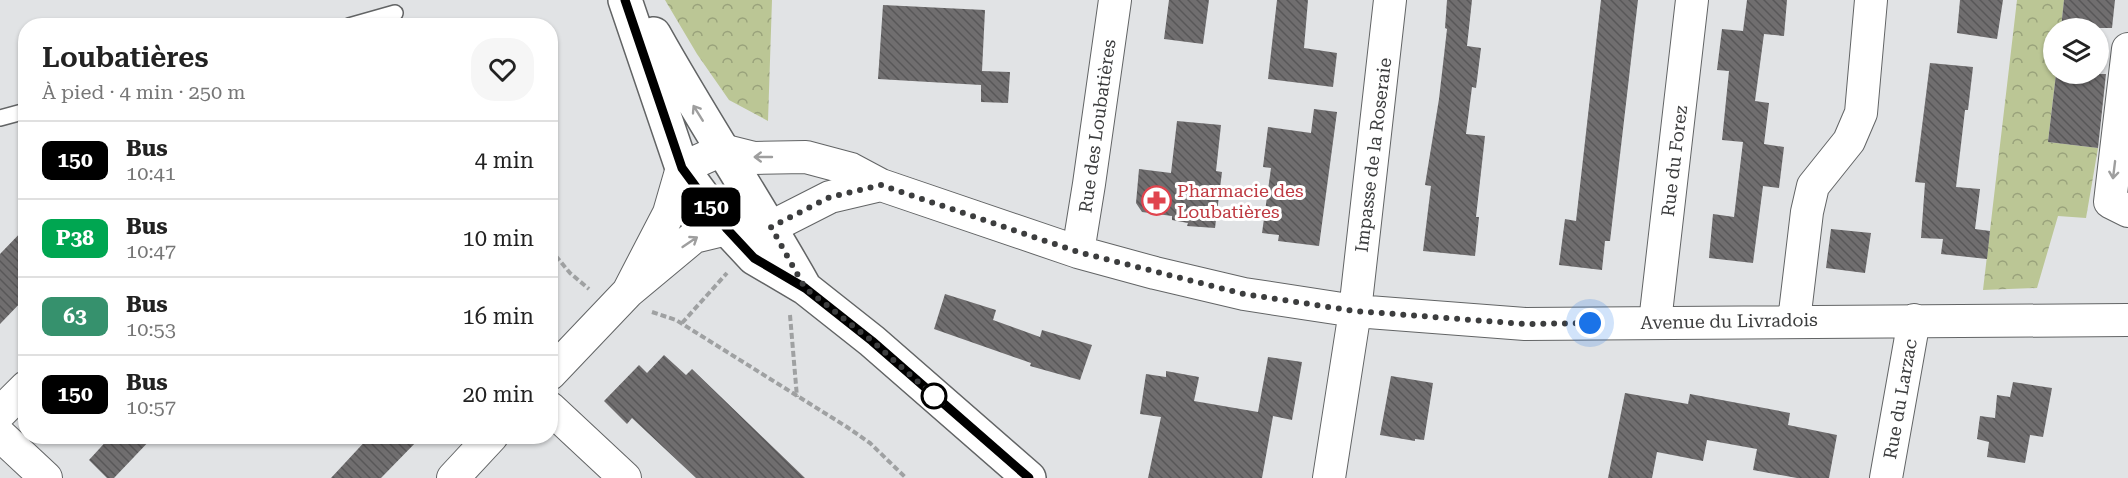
<!DOCTYPE html>
<html lang="fr">
<head>
<meta charset="utf-8">
<style>
	body { margin:0; font-family:"Roboto Serif",serif; background:#f6f6f6; color:#222; height:100vh; display:flex; flex-direction:column; font-size:22px; white-space:nowrap }
	* { box-sizing:border-box; margin:0 }
	p { font-size:20px; color:#767676 }
	.icon { flex:none; width:33px; height:33px; fill:none; stroke:currentColor; stroke-width:2; stroke-linecap:round; stroke-linejoin:round }
	.map { position:relative; flex:1; overflow:hidden }
	.drawer { position:absolute; left:18px; top:18px; width:540px; height:426px; display:flex; flex-direction:column; background:#fff; border-radius:24px; box-shadow:0 2px 4px #0004 }
	.drawer>* { flex:none }
	.badge { padding:0 12px; border-radius:9px; font-size:21px; line-height:39px }
	.controls { position:absolute; left:2043px; top:18px; display:grid; gap:12px }
	.controls a { display:grid; place-items:center; width:66px; height:66px; border-radius:50%; background:#fff; box-shadow:0 2px 4px #0004; font-size:30px }
	.you { position:absolute; width:30px; height:30px; margin:-15px; border:4px solid #fff; border-radius:50%; background:#1a73e8; box-shadow:0 0 0 9px #1a73e833 }
	.map>.badge { position:absolute; translate:-50% -50%; box-shadow:0 0 0 3px #fff }
	.round { display:grid; place-items:center; flex:none; width:63px; height:63px; border-radius:24px; background:#f6f6f6 }
	.overview { display:flex; align-items:center; justify-content:space-between; height:102px; padding:0 24px }
	h1 { font-size:28px; font-weight:600; line-height:45px }
	ul { padding:0; list-style:none }
	li { display:flex; align-items:center; gap:18px; height:78px; padding:0 24px; border-top:2px solid #e0e0e0 }
	li div { flex:1 }
	li b { display:block; font-size:22px }
	li em { font-style:normal }
	li .badge { min-width:66px; font-weight:700; text-align:center }
	.map>svg:first-child { display:block }
	.park { fill:url(#park-crowns) }
	.building { fill:url(#building-back-hatch) }
	.lines { fill:none; stroke-linecap:round; stroke-linejoin:round }
	.lane-casing { stroke:#626465; stroke-width:18 }
	.street-casing { stroke:#626465; stroke-width:34 }
	.secondary-casing { stroke:#626465; stroke-width:36 }
	.path { stroke:#9fa1a2; stroke-width:4; stroke-dasharray:6 3; stroke-linecap:butt }
	.lane { stroke:#fff; stroke-width:15 }
	.street { stroke:#fff; stroke-width:32 }
	.secondary { stroke:#fff; stroke-width:33 }
	.oneway { stroke:#9e9e9e }
	.line-casing { stroke:#fff; stroke-width:14 }
	.line { stroke:#000; stroke-width:9 }
	.walk { stroke:#3c3d3e; stroke-width:6; stroke-dasharray:0 10.8 }
	.stop-dot { fill:#fff; stroke:#000; stroke-width:3 }
	.labels { text-anchor:middle; dominant-baseline:central; stroke-width:6; stroke-linejoin:round; paint-order:stroke }
	.street-label { font-size:18px; fill:#3c3d3e; stroke:#fff }
	.health-label { font-size:18px; fill:#be3a42; stroke:#fff; text-anchor:start }
</style>
</head>
<body>
<div class="map">
<svg width="2128" height="478" viewBox="0 0 2128 478">
	<defs>
		<pattern id="park-crowns" width="20" height="18" patternUnits="userSpaceOnUse" patternTransform="scale(1.5)"><rect width="20" height="18" fill="#bbc695"/><path d="M2 6a3 3 0 1 1 6 0M12 15a3 3 0 1 1 6 0" fill="none" stroke="#99a27b"/></pattern>
		<pattern id="building-back-hatch" width="6" height="6" patternUnits="userSpaceOnUse" patternTransform="scale(1.5)"><rect width="6" height="6" fill="#706e6f"/><path d="M-1 5l2 2M0 0l6 6M5-1l2 2" fill="none" stroke="#585758"/></pattern>
	</defs>
	<rect width="100%" height="100%" fill="#e1e3e5"/>
	<path class="park" d="M665,0H772L768,121L729,100L697,54Z
		M2017,0H2064L2061,28H2054V74H2056L2048,142L2098,148L2086,218L2058,216L2037,288L1983,290Z"/>
	<path class="building" d="M1169,0H1209L1203,44L1164,39Z
		M1277,0H1308L1304,48L1337,53L1333,87L1268,79Z
		M1447,0H1472L1467,46L1481,48L1476,88L1472,87L1466,134L1485,136L1476,217H1479L1475,256L1423,251L1431,186L1425,185L1439,99L1447,29L1445,28Z
		M1601,0H1638L1610,241H1605L1602,270L1559,265L1565,219L1576,221Z
		M1747,0H1787L1784,36L1764,34L1755,101L1769,103L1764,144L1784,147L1779,188L1763,186L1753,263L1709,258L1713,214L1734,217L1743,142L1722,140L1729,71L1717,70L1722,29L1743,31Z
		M1960,0H2003L1997,39L1957,33Z
		M2064,0H2115L2112,28H2061Z
		M883,5L985,10L982,71L1010,72L1008,103L981,102V85L878,79Z
		M1930,63L1973,67L1968,110H1965L1956,187L1980,189L1975,229L1990,231L1987,259L1941,254L1943,239L1921,238L1925,183L1915,182Z
		M2056,74H2106L2098,148L2048,142Z
		M1314,109L1337,112L1319,246L1278,241L1279,235L1262,233L1271,168L1263,167L1268,127L1311,133Z
		M1177,121L1221,125L1216,171L1222,172L1215,228L1187,226L1188,223L1172,220V216L1142,212L1136,203L1139,169L1171,173Z
		M26,227V297L0,324V254Z
		M1831,229L1871,233L1865,273L1826,268Z
		M945,294L996,310L993,320L1040,337L1042,330L1092,345L1080,380L1030,366L1031,363L934,329Z
		M664,355L686,375L692,369L805,478H696L632,418L627,424L604,401L639,365L647,373Z
		M1268,357L1302,362L1292,420L1273,416L1262,478H1148L1161,417L1140,414L1146,374L1166,377V371L1199,377L1194,401L1258,412Z
		M1391,376L1433,383L1424,440L1415,439V441L1380,435Z
		M2013,382L2052,388L2043,437L2030,435L2025,463L1987,457L1989,442L1977,439L1980,416L1995,418L1997,395L2010,397Z
		M1625,393L1688,404L1690,394L1790,413L1788,425L1837,435L1829,478H1797L1753,470L1757,449L1707,440L1703,461L1657,452L1652,478H1608Z
		M111,436H154L114,478H107L89,460Z
		M370,436H422L381,478H331Z"/>
	<g class="lines">
		<defs>
			<path id="lane" d="M349,26L395,13
				M0,118L26,111"/>
			<path id="street" d="M2128,49L2110,202L2128,211
				M1078,252L1089,184L1115,0
				M628,292L669,213L682,168L722,150L754,158L806,157L851,169L881,185L1078,252L1155,273L1244,294L1355,311L1525,324L2128,320
				M1794,321L1807,212L1813,186L1849,141L1861,113L1871,0
				M1655,322L1692,0
				M550,374L628,292L694,237L727,229L771,227L830,197L881,185
				M550,408L625,478
				M0,413L26,387
				M0,435L46,478
				M453,478L492,436
				M1329,478L1355,311L1390,0
				M1886,478L1914,320"/>
			<path id="secondary" d="M625,0L682,168L727,229L754,258L805,288L872,341L1029,478
				M654,34C702,120 756,201 804,286"/>
		</defs>
		<use href="#lane" class="lane-casing"/>
		<use href="#street" class="street-casing"/>
		<use href="#secondary" class="secondary-casing"/>
		<path class="path" d="M550,249L570,273L589,289
			M652,312L676,320L847,427L870,443L906,478
			M790,315L797,397
			M682,323L727,273"/>
		<use href="#lane" class="lane"/>
		<use href="#street" class="street"/>
		<use href="#secondary" class="secondary"/>
	</g>
	<defs><path id="oneway-shaft" d="M-6 0H5M1.5-3L5.5 0L1.5 3" fill="none" stroke-width="1.6" stroke-linecap="round" stroke-linejoin="round" transform="scale(1.5)"/></defs>
	<g class="oneway">
		<use href="#oneway-shaft" transform="translate(698 113) rotate(-122)"/>
		<use href="#oneway-shaft" transform="translate(763 157) rotate(180)"/>
		<use href="#oneway-shaft" transform="translate(2114 170) rotate(97)"/>
		<use href="#oneway-shaft" transform="translate(690 242) rotate(-34)"/>
	</g>
	<g class="lines">
		<defs>
			<path id="line" d="M625,0L682,168L727,229L754,258L805,288L872,341L1029,478"/>
		</defs>
		<use href="#line" class="line-casing"/>
		<use href="#line" class="line"/>
		<path class="walk" d="M934,396L942,403L872,341L805,288L771,227L830,197L881,185L1078,252L1244,294L1355,311L1525,324L1590,323"/>
	</g>
	<defs>
		<symbol id="pharmacy-ring" viewBox="-11 -11 22 22"><circle r="9.5" fill="#fff" stroke="#e0444e" stroke-width="1.5"/><path d="M-2-6h4v4h4v4h-4v4h-4v-4h-4v-4h4Z" fill="#e0444e"/></symbol>
	</defs>
	<g fill-rule="evenodd">
		<use href="#pharmacy-ring" x="1140" y="184" width="33" height="33"/>
	</g>
	<circle class="stop-dot" cx="934" cy="396" r="12"/>
	<g class="labels">
		<g class="street-label">
			<text transform="translate(1097 126) rotate(-82)">Rue des Loubatières</text>
			<text transform="translate(1373 155) rotate(-83)">Impasse de la Roseraie</text>
			<text transform="translate(1674 161) rotate(-83)">Rue du Forez</text>
			<text transform="translate(1729 321) rotate(-1)">Avenue du Livradois</text>
			<text transform="translate(1900 399) rotate(-80)">Rue du Larzac</text>
		</g>
		<g class="health-label">
			<text x="1177" y="190">Pharmacie des<tspan x="1177" dy="21">Loubatières</tspan></text>
		</g>
	</g>
</svg>
<div class="controls">
<a><svg class="icon" aria-label="layers" viewBox="0 0 24 24"><path d="M12 4l9 5-9 5-9-5zM3 14l9 5 9-5"/></svg></a>
</div>
<div class="you" style="left:1590px;top:323px"></div>
<b class="badge" style="left:711px;top:207px;background:#000;color:#fff">150</b>
<section class="drawer">
<div class="overview"><div><h1>Loubatières</h1><p>À pied · 4 min · 250 m</p></div><a class="round"><svg class="icon" aria-label="heart" viewBox="0 0 24 24"><path d="M12 20l-8-8c-3-5 5-10 8-4 3-6 11-1 8 4z"/></svg></a></div>
<ul>
<li><span class="badge" style="background:#000;color:#fff">150</span><div><b>Bus</b><p>10:41</p></div><em>4 min</em></li>
<li><span class="badge" style="background:#00a651;color:#fff">P38</span><div><b>Bus</b><p>10:47</p></div><em>10 min</em></li>
<li><span class="badge" style="background:#36916d;color:#fff">63</span><div><b>Bus</b><p>10:53</p></div><em>16 min</em></li>
<li><span class="badge" style="background:#000;color:#fff">150</span><div><b>Bus</b><p>10:57</p></div><em>20 min</em></li>
</ul>
</section>
</div>
</body>
</html>
